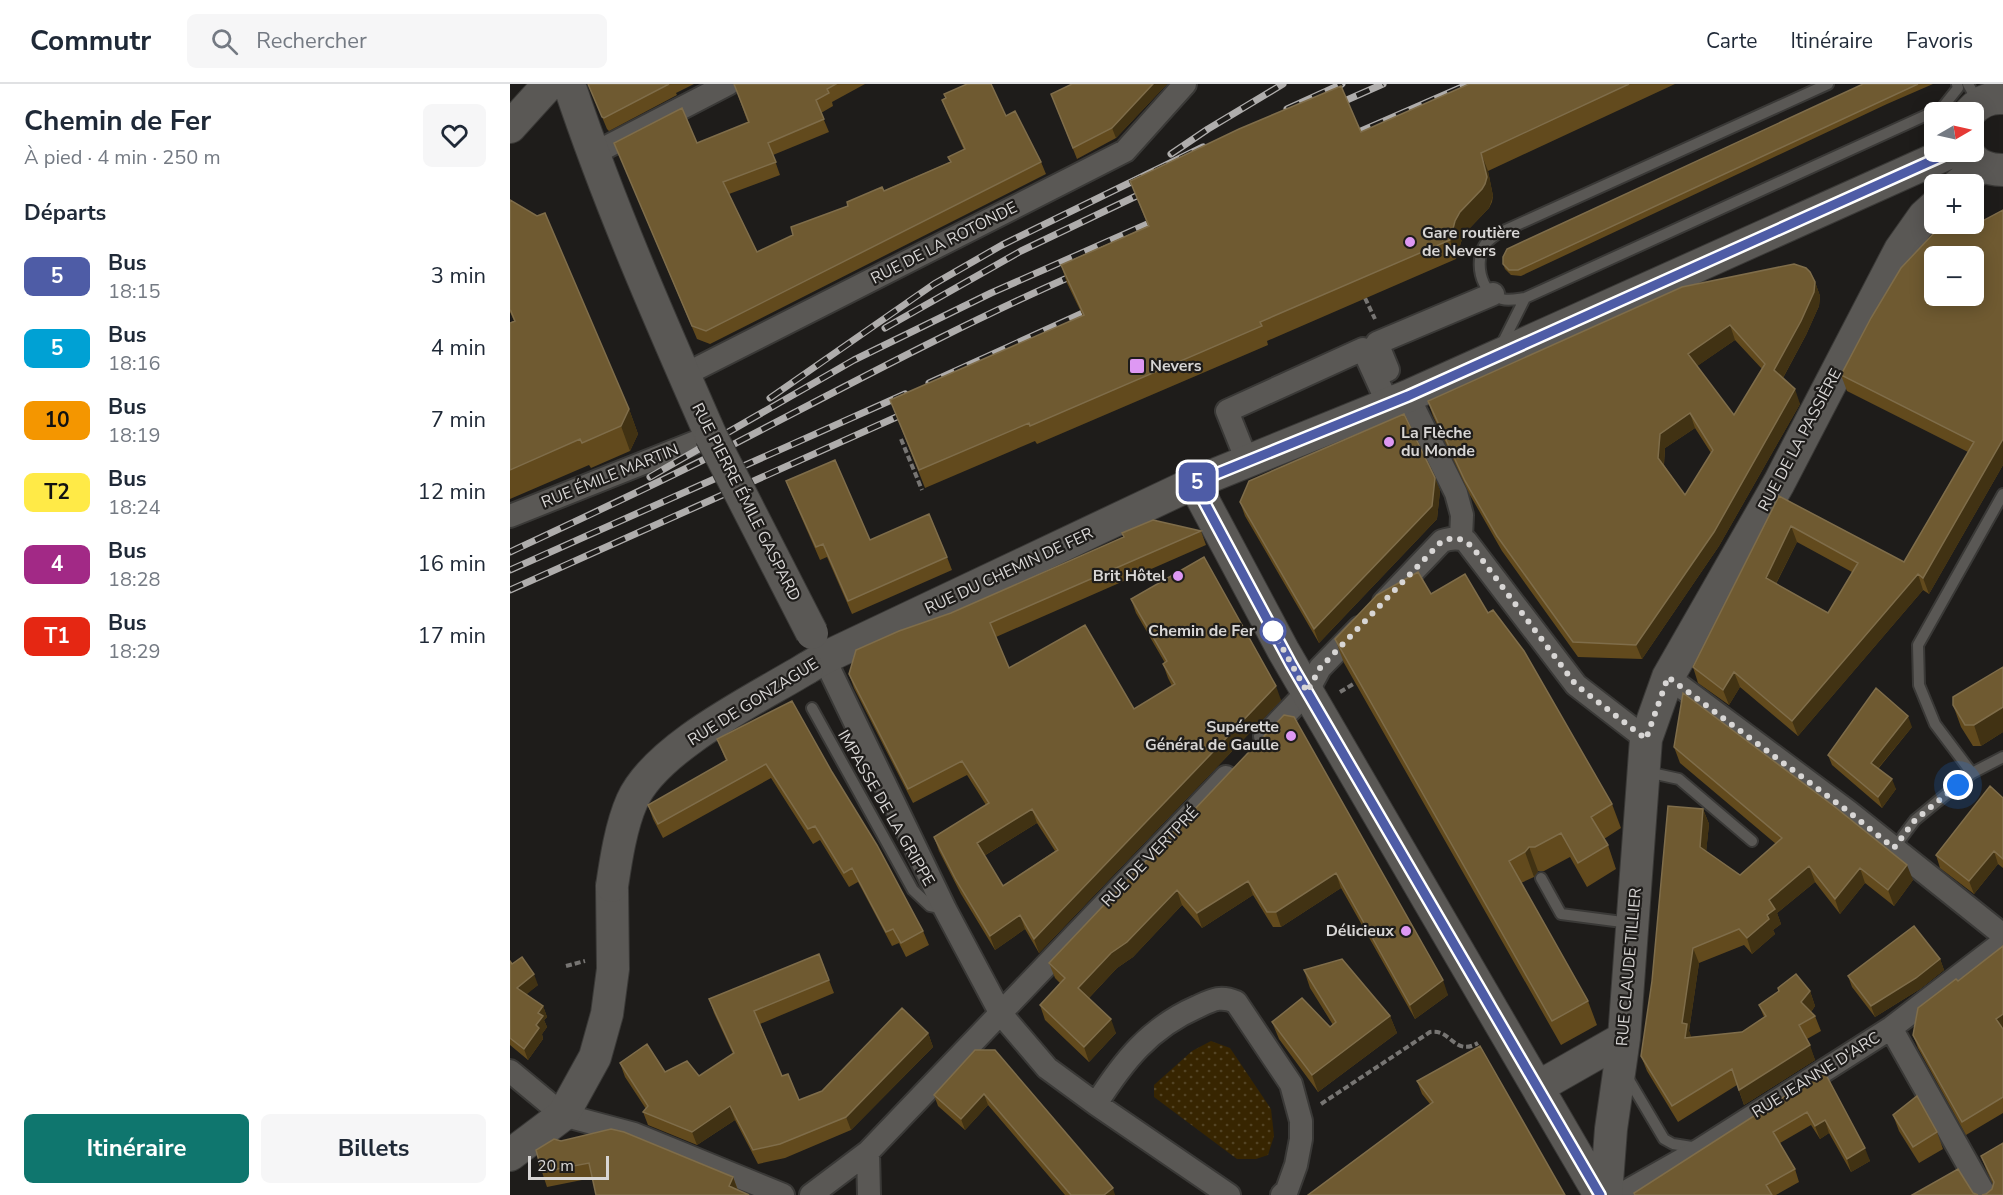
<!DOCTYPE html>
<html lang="fr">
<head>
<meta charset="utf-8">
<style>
	body { margin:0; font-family:"Nunito Sans",sans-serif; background:#f6f6f7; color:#1f2937; height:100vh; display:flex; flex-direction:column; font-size:22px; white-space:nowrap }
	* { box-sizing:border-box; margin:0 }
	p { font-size:20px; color:#747a83 }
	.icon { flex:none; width:33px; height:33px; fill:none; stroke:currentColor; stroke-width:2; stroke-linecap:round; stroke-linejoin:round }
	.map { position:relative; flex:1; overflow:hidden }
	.side { display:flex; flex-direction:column; background:#fff; width:510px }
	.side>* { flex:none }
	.badge { padding:0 12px; border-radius:9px; font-size:21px; line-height:39px }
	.needle { width:39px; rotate:81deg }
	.controls { position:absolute; left:1414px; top:18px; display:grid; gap:12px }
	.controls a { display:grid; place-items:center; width:60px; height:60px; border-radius:9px; background:#fff; box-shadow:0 3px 15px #0003; font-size:30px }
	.scale { position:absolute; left:18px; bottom:15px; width:81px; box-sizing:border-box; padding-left:6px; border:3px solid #d8d6d5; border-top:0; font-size:16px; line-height:21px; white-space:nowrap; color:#d8d6d5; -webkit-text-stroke:4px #1e1c1a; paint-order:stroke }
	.you { position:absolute; width:30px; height:30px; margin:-15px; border:4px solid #fff; border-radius:50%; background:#1a73e8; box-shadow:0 0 0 9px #1a73e833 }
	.map>.badge { position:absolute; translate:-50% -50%; box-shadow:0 0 0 3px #fff }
	h2 { padding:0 24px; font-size:22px; line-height:54px }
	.round { display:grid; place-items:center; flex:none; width:63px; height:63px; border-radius:9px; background:#f6f6f7 }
	.summary { display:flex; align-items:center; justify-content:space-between; height:102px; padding:0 24px }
	h1 { font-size:28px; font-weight:700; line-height:45px }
	.primary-button { display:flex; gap:12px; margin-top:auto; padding:12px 24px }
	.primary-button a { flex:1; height:69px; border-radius:9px; background:#0f766e; color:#fff; font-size:24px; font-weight:700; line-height:69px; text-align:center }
	.primary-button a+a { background:#f6f6f7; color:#1f2937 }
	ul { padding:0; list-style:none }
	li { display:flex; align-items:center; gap:18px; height:72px; padding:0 24px }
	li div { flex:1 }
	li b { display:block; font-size:22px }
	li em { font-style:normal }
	li .badge { min-width:66px; font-weight:700; text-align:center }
	header { display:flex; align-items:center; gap:36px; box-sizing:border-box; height:84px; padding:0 30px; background:#fff; border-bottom:2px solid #e0e1e3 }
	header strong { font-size:28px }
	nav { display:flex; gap:33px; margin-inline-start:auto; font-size:21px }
	.search { width:420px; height:54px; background:#f6f6f7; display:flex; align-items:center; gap:15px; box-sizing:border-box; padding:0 21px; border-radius:9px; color:#747a83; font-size:22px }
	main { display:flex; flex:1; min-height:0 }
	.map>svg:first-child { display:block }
	.grass { fill:url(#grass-dots) }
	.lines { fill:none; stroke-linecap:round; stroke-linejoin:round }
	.lane-casing { stroke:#3a3937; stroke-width:14 }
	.street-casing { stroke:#3a3937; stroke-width:26 }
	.secondary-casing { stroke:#3a3937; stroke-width:34 }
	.path { stroke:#777573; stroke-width:4; stroke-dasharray:6 3; stroke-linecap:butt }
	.lane { stroke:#5a5855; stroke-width:10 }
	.street { stroke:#5a5855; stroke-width:22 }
	.secondary { stroke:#5a5855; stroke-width:32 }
	.rail-casing { stroke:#afadac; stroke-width:7 }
	.rail { stroke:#1e1c1a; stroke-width:4.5; stroke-dasharray:14; stroke-linecap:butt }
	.secondary-bridge-casing { stroke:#3a3937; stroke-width:34; stroke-linecap:butt }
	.secondary-bridge { stroke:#5a5855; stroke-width:32 }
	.wall { fill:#624a1d; fill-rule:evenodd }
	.shaded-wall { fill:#413213 }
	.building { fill:#6f5a31; stroke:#7f6d4a; stroke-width:1.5; fill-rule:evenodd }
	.line-casing { stroke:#fff; stroke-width:14 }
	.line { stroke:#4e5ca6; stroke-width:9 }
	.walk { stroke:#d8d6d5; stroke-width:6; stroke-dasharray:0 10.8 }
	.poi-dot { fill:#de98f3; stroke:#1e1c1a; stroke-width:2 }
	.stop-dot { fill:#fff; stroke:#4e5ca6; stroke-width:3 }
	.labels { text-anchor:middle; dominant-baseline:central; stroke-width:4.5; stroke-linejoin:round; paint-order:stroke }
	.poi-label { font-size:16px; font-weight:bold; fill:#d8d6d5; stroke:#1e1c1a; text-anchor:start }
	.street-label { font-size:16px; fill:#d8d6d5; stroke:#1e1c1a }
	.stop-label { font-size:16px; font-weight:bold; fill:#d8d6d5; stroke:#1e1c1a; text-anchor:end }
</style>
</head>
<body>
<header>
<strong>Commutr</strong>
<div class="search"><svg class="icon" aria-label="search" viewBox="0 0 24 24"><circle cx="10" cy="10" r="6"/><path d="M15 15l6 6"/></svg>Rechercher</div>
<nav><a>Carte</a><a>Itinéraire</a><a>Favoris</a></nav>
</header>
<main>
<section class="side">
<div class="summary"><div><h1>Chemin de Fer</h1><p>À pied · 4 min · 250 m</p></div><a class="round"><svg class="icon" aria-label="heart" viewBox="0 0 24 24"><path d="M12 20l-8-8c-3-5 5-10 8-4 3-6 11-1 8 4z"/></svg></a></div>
<h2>Départs</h2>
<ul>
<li><span class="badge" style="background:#4e5ca6;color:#fff">5</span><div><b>Bus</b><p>18:15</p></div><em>3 min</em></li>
<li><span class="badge" style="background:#00a1d4;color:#fff">5</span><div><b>Bus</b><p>18:16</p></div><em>4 min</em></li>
<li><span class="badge" style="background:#f49600;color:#111">10</span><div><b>Bus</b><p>18:19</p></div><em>7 min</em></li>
<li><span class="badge" style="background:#ffea47;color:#111">T2</span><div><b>Bus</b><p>18:24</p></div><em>12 min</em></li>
<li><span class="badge" style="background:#a22986;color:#fff">4</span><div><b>Bus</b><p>18:28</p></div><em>16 min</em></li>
<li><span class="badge" style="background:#e52713;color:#fff">T1</span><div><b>Bus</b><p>18:29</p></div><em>17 min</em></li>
</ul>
<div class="primary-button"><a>Itinéraire</a><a>Billets</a></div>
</section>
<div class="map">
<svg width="1493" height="1111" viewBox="0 0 1493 1111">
	<defs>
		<pattern id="grass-dots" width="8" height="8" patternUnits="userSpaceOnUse" patternTransform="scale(1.5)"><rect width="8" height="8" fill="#372501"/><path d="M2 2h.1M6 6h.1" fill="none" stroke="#534425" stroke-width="1.8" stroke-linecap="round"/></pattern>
	</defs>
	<rect width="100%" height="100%" fill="#1e1c1a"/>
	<path class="grass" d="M701,957L720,964L761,1025L764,1052L758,1071L746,1075H727L644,1013V1001L682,967Z"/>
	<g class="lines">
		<defs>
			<path id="lane" d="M1318,0L987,150C983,153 979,156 976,159C964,176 969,208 992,215C999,217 1007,215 1015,214L1432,24L1448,4L1447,0
				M1458,0L1468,18
				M991,262L1015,214
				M302,624L403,806L420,822L435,825
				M1137,688L1169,695L1242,757
				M1462,689L1425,640L1409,601L1408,561L1493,410
				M1384,764L1405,736L1462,689L1493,673
				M1031,794L1051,830L1120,839
				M1112,994L1119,996L1154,1055L1163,1060L1188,1064"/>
			<path id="street" d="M83,70L218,0
				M878,286L867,259L983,210
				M174,291L615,67L675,0
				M898,312L946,409L952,431L951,454
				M737,377L717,327L853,265L878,320
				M0,432L201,352
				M874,518L932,457C941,454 948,453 956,457L1066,601L1136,655
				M314,574L435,825L491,930L537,984L586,1020L719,1111
				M1158,593L1339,728L1493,851
				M755,652L797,608L810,584L849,544
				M1381,944L1475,1111
				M0,987L53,1031L124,1050L273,1111
				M586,1020C613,978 639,944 687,923C702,916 710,911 726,918L781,1000L791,1037V1055L786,1081L777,1106L772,1111
				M358,1068L359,1111
				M301,1111L358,1068L716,693
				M1110,1111L1191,1065L1381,944L1493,858"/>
			<path id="secondary" d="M59,0C99,120 150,236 201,352
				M1460,28C1469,18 1479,13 1493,14
				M0,43L39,0
				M1457,68C1466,81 1477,86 1493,86
				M1449,100L1472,82
				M684,399L773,566L1090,1111
				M297,584L314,574L684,399L898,312L1441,68
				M1028,1003L1114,954
				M0,1071L53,1031L85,973L97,930L103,885L102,802
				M1096,1111L1101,1045L1114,954L1136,655L1158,593L1269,399L1390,166L1414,132L1425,122"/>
		</defs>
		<use href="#lane" class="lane-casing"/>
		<use href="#street" class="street-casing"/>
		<use href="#secondary" class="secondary-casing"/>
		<path class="path" d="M855,214L865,235
			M391,355L412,406
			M830,608L845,599
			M56,882L75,877
			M811,1020L920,948C941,944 944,973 968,959"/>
		<use href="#lane" class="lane"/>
		<use href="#street" class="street"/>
		<use href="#secondary" class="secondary"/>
		<defs>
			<path id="rail" d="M821,23L873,0
				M777,25L832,0
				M835,54L959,0
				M661,70L698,45L773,0
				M375,244L511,167L641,105
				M419,299L586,223
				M260,314L424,200L492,161L693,63
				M140,393L344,276L481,209L651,134
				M0,468C64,438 129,408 193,376C318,312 442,244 571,188
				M0,486L395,310
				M0,506L400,327"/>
		</defs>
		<use href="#rail" class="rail-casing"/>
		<use href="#rail" class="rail"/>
		<defs>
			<path id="secondary-bridge" d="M201,352L302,549
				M102,802C106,775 111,742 122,717C146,663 246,615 297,584"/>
		</defs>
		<use href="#secondary-bridge" class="secondary-bridge-casing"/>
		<use href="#secondary-bridge" class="secondary-bridge"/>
	</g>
	<path class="wall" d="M78,0H184L166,9L167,11L99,47L97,45Z
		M224,0H355L322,18L323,22L311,29L319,48L263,71L270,91L219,110L247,168L283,151L338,122L440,78L454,66L437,29L432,16L496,32L531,78L536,90L200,260L187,255L104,59H187L238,39Z
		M657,0L606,54L567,75L541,10Z
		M959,0H1165L978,87L983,112L982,118L979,124L957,147L952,155L946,175L757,257L758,261L527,360L525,357L415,404L380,316L573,232L557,199L551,181L638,142L620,97L851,48Z
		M1353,0H1423L1377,20L1011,192L1001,191L995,185L993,180Z
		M0,116L119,325L128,350L120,367L81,384L79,381L0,415V239L4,237L0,228Z
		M1305,198L1310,212L1309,222L1296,251L1273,294L1290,320L1209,462L1132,575L1068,573L992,467L960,411L923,332L918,317ZM1225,256L1252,285L1224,331L1187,282ZM1185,344L1201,369L1175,411L1154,381L1155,364Z
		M1361,234L1493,381L1419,510L1413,506L1288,652L1230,603L1219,621L1188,599L1183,583L1269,412L1394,478L1458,368L1337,307L1331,291ZM1287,458L1342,488L1318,529L1266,500Z
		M925,394L930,407L927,435L809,559L735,432L730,418Z
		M276,397L360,456L437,473L442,486L342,530L317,473L310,476L281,410Z
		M691,447L696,461L486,553L499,584L624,625L662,602L658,594L653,580L655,579L626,529L621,515L771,616L529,869L515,845L485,866L451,810L429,767L424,753L476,721L457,691L403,719L344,604L339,590L614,453L612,449ZM527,739L545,767L493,802L474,772Z
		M921,510L978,529L1102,720L1111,744L1094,755L1098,761L1106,785L1077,803L1060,773L1034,787H1028L1024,793L1011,799L1078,917L1087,941L1051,961L834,579L825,555Z
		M1493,583V648L1471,662H1463L1451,643L1443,621Z
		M784,633L938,911L905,935L831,804L771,843H763L743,811L692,844L672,821L623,873L607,884L579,914L606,949L579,978L535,936L530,921L550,899L545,894L539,879Z
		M1402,643L1368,685L1386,705L1372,724L1322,681L1318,671Z
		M207,655L322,688L413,847L419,861L396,873L389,859L382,862L348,798L339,803L310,756L303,760L261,694L153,754L143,735L138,721L216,677Z
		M1164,663L1403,796L1384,822L1355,799L1330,830L1305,798L1267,829L1271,840L1263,846L1265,850L1242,870L1234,861L1189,879L1179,947L1181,953L1232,948L1254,933L1249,921L1269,907L1268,904L1300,907L1305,922L1301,928L1305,932L1311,947L1297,955L1305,976L1234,1021L1227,1001L1168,1038L1137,987L1131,972L1193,725L1199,740L1196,768L1230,791L1266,760L1170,679Z
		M1493,714V784L1488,780L1464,810L1430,784L1426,771Z
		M1493,863V1029L1456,1051L1408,964L1403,951L1448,897Z
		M309,870L324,909L250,940L272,992L289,1016L312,1007L418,949L423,963L341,1046L275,1074L248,1080L225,1036L187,1061L138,1041L133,1028L136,1025L115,993L110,979L155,988L189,992L223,970L204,929L199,915Z
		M1430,875L1434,886L1410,905L1365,933L1342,903L1338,892Z
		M0,877L28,901L16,910L33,922L37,933L34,936L37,943L32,950L33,955L18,976L0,961Z
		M794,886L880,932L887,949L808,1008L769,955L762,938L820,943L823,941L800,904Z
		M465,966L605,1111H555L478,1021L455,1046L428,1022L424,1011Z
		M1314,987L1360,1077L1341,1088L1319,1049L1310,1055L1301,1041L1270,1059L1285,1085L1289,1098L1266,1111H1124Z
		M907,997L1055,1111L920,1020L912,1010Z
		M1383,1031L1427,1048L1433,1065L1409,1079L1389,1047Z
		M51,1057L223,1093L228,1106L82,1094L37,1103L32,1088Z
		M1471,1072L1493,1111L1476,1110L1482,1105L1483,1100L1476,1085Z"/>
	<path class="shaded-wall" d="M643,0H657L606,54L602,44Z
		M971,69L978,87L983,112L979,124L957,147L952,155L946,175L940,156L945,137Z
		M1305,198L1310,212L1309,222L1296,251L1269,301L1264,286Z
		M1220,241L1225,256L1183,285L1178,270Z
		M1285,305L1290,320L1209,462L1132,575L1126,561Z
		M119,325L128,350L120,367L111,342Z
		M1180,329L1185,344L1155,364L1153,388L1148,374L1150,350Z
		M1493,355V381L1419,510L1413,494Z
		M925,394L930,407L927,435L809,559L804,545Z
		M1281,442L1287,458L1261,509L1256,494Z
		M1408,490L1413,506L1288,652L1282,637Z
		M1224,588L1230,603L1219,621L1213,606Z
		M766,602L771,616L529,869L524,855Z
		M1493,623V648L1471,662L1464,641Z
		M1398,632L1402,643L1364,689L1361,679Z
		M1382,695L1386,705L1372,724L1368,713Z
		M522,725L527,739L472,773L467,759Z
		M1193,725L1199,740L1195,779L1190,763Z
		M1019,763L1028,787L1024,793L1015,768Z
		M1484,767L1488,780L1464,810L1459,797Z
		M1397,781L1403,796L1384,822L1378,806Z
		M1299,782L1305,798L1267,829L1271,840L1263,846L1265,850L1242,870L1237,854L1257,831L1259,816Z
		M1350,784L1355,799L1330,830L1325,815Z
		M826,789L831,804L771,843L766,828Z
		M738,797L743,811L692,844L687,829Z
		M667,806L672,821L623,873L607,884L574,919L568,904L601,869Z
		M510,831L515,845L485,866L480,852Z
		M1183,864L1189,879L1179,947L1182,955L1175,954L1172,939Z
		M1430,875L1434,886L1410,905L1365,933L1361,922Z
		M24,890L28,901L11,915L7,904Z
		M933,896L938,911L905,935L900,921Z
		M1300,907L1305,922L1297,933L1291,918Z
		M33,922L37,933L34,936L37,943L32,950L33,955L18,976L14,965L26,941L28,929Z
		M1493,930V946L1486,935Z
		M880,932L887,949L808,1008L802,991Z
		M601,935L606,949L579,978L574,963Z
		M418,949L423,963L341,1046L336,1033Z
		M1300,961L1305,976L1234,1021L1229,1006Z
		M474,1010L478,1021L455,1046L451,1035Z
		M220,1022L225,1036L187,1061L182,1048Z
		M1315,1036L1319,1049L1310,1055L1305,1042Z
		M1355,1064L1360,1077L1341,1088L1337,1075Z
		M223,1093L228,1107L219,1102Z
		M603,1104L605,1111H594Z"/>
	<path class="building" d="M78,0H159L94,34L92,33Z
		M224,0H326L317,5L319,9L306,16L314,35L258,59L266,78L213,98L247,168L283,151L281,143L338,122L337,118L372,103L374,107L441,78L438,73L455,65L432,16L436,14L434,10L457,0H481L496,32L505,27L531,78L196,247L182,242L104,59L172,24L187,59L239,38Z
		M562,0H643L602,44L563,64L541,10Z
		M959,0H1119L971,69L977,93L975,100L972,105L950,128L945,137L940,156L750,238L752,242L520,342L519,339L409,386L380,316L574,231L551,181L639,142L620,97L729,45L831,2L851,48Z
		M1353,0H1408L1008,186H999L993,180V173L997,165Z
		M0,116L27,132L35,129L119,325L111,342L72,359L70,355L0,386V239L5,237L0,225Z
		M1493,126V355L1413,494L1408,490L1282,637L1224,588L1213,606L1183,583L1269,412L1394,478L1464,358L1331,291L1361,234L1391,184L1424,149H1450ZM1425,172H1464V212H1425ZM1281,442L1348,479L1318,529L1256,494Z
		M1284,180L1296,184L1300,188L1305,198L1304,208L1291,237L1264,286L1285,305L1204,448L1126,561L1063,558L987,452L955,397L918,317L1172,203ZM1220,241L1255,280L1224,331L1178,270ZM1180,329L1203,366L1175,411L1148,374L1150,350Z
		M894,330L925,394L922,422L804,545L730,418L739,397Z
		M325,376L360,456L419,430L437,473L338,517L313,460L306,463L276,397Z
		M643,436L691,447L480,539L499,584L575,541L624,625L665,600L653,580L657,577L621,515L694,473L766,602L524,855L510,831L480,852L446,796L424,753L479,719L452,677L398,705L339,590L346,566L389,547L441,529L614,453L612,449ZM522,725L548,766L493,802L467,759Z
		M908,488L921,510L955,490L978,529L983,526L1014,567L1102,720L1081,733L1098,761L1068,779L1051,749L1025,763H1019L1015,768L999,777L1078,917L1042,937L825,555L867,511Z
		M1493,583V623L1464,641H1455L1443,621V613Z
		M1366,604L1398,632L1361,679L1382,695L1368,713L1318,671Z
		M1173,609L1325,723L1397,781L1378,806L1350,784L1325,815L1299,782L1259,816L1265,825L1257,831L1259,835L1237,854L1229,845L1183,864L1172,939L1177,940L1175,954L1232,948L1256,932L1249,921L1269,907L1268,904L1286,890L1300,907L1291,918L1305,932L1289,941L1300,961L1229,1006L1222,985L1162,1022L1131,972L1142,897L1158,722L1193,725L1190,763L1230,791L1272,754L1164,663Z
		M282,617L322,688L367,761L413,847L391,859L383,845L376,848L342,784L334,789L305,742L298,745L256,680L148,740L138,721L217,676L207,655Z
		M774,631L784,633L933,896L900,921L826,789L766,828H757L738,797L687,829L667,806L617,858L601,869L568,904L601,935L574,963L530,921L555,894L539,879Z
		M1480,702L1493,714V775L1484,767L1459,797L1426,771Z
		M1404,842L1430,875L1406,894L1361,922L1338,892Z
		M1493,862V930L1486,935L1493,945V1013L1452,1038L1403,951L1408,924L1446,895L1448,897Z
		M309,870L319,896L244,927L272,992L278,990L289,1016L312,1007L392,924L418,949L336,1033L270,1060L243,1066L220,1022L182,1048L133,1028L138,1022L110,979L137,960L155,988L177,977L189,992L224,969L199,915Z
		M12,873L24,890L7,904L33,922L28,929L33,932L26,941L29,944L14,965L0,954V877L2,880Z
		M832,875L880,932L802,991L762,938L792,914L820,943L826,938L794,886Z
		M970,962L1055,1111H798L923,1018L907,997Z
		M465,966H485L603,1104L594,1111H561L474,1010L451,1035L424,1011Z
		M1314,987L1355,1064L1337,1075L1315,1036L1305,1042L1297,1028L1263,1048L1285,1085L1256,1101L1262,1111H1125L1124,1109Z
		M1407,1012L1427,1048L1403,1063L1383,1031Z
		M101,1045L114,1048L223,1093L219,1102L239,1111H86L79,1079L32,1088L26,1066L44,1055L51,1057Z
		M1493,1059V1111H1472L1476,1110L1482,1105L1484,1098L1471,1072Z
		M1448,1085L1463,1109L1468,1111H1402Z"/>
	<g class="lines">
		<defs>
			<path id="line" d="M1090,1111L781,580L684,399L898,312L1441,68"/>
		</defs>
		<use href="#line" class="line-casing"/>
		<use href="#line" class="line"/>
		<path class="walk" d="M763,547L797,608L810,584L932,457C946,452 954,454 964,465L1066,601L1136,655L1158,593L1339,728L1384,764L1405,736L1448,701"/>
	</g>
	<g class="poi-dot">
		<circle cx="900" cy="158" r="6"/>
		<rect x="619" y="274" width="16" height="16" rx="3"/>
		<circle cx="879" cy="358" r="6"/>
		<circle cx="668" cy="492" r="6"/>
		<circle cx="781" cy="652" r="6"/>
		<circle cx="896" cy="847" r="6"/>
	</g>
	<circle class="stop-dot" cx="763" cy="547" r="12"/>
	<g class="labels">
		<g class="poi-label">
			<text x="912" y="149">Gare routière<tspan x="912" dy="18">de Nevers</tspan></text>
			<text x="640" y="282">Nevers</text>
			<text x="891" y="349">La Flèche<tspan x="891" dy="18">du Monde</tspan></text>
			<text x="656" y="492" text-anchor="end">Brit Hôtel</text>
			<text x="769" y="643" text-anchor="end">Supérette<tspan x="769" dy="18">Général de Gaulle</tspan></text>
			<text x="884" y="847" text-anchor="end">Délicieux</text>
		</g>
		<g class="street-label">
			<text transform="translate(434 159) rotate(-27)">RUE DE LA ROTONDE</text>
			<text transform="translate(1290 356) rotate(-62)">RUE DE LA PASSIÈRE</text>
			<text transform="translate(100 392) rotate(-22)">RUE ÉMILE MARTIN</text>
			<text transform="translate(236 418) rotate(63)">RUE PIERRE ÉMILE GASPARD</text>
			<text transform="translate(499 487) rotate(-25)">RUE DU CHEMIN DE FER</text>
			<text transform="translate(243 618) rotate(-32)">RUE DE GONZAGUE</text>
			<text transform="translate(376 724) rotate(60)">IMPASSE DE LA GRIPPE</text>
			<text transform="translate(640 773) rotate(-46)">RUE DE VERTPRÉ</text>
			<text transform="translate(1119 883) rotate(-85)">RUE CLAUDE TILLIER</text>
			<text transform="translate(1306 991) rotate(-32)">RUE JEANNE D'ARC</text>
		</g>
		<g class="stop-label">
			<text x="745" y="547">Chemin de Fer</text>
		</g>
	</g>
</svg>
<div class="controls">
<a><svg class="needle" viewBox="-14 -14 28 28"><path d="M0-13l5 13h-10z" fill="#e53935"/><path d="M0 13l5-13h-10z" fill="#747a83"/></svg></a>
<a>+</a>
<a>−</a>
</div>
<div class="scale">20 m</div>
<div class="you" style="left:1448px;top:701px"></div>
<b class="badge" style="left:687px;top:398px;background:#4e5ca6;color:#fff">5</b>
</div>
</main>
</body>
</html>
